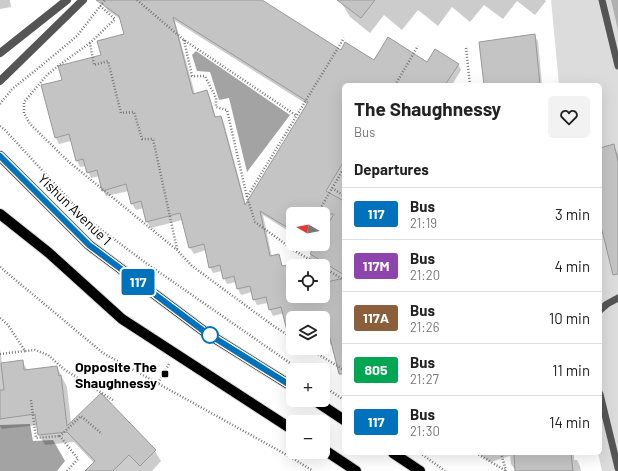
<!DOCTYPE html>
<html lang="en">
<head>
<meta charset="utf-8">
<style>
	body { margin:0; font-family:Barlow,sans-serif; background:#f2f2f2; color:#222; height:100vh; display:flex; flex-direction:column; font-size:15px; white-space:nowrap }
	* { box-sizing:border-box; margin:0 }
	p { font-size:13px; color:#767676 }
	.icon { flex:none; width:22px; height:22px; fill:none; stroke:currentColor; stroke-width:2; stroke-linecap:round; stroke-linejoin:round }
	.map { position:relative; flex:1; overflow:hidden }
	.panel { position:absolute; left:342px; top:83px; width:260px; height:372px; display:flex; flex-direction:column; background:#fff; border-radius:6px; box-shadow:0 4px 16px #0002 }
	.panel>* { flex:none }
	.badge { padding:0 8px; border-radius:3px; font-size:14px; line-height:26px }
	.needle { width:26px; rotate:279deg }
	.fabs { position:absolute; left:286px; top:207px; display:grid; gap:8px }
	.fabs a { display:grid; place-items:center; width:44px; height:44px; border-radius:6px; background:#fff; box-shadow:0 4px 16px #0002; font-size:20px }
	.map>.badge { position:absolute; translate:-50% -50%; box-shadow:0 0 0 2px #fff }
	h2 { padding:0 12px; font-size:15px; line-height:36px }
	.round { display:grid; place-items:center; flex:none; width:42px; height:42px; border-radius:6px; background:#f2f2f2 }
	.overview { display:flex; align-items:center; justify-content:space-between; height:68px; padding:0 12px }
	h1 { font-size:19px; font-weight:700; line-height:30px }
	ul { padding:0; list-style:none }
	li { display:flex; align-items:center; gap:12px; height:52px; padding:0 12px; border-top:1px solid #e0e0e0 }
	li div { flex:1 }
	li b { display:block; font-size:15px }
	li em { font-style:normal }
	li .badge { min-width:44px; font-weight:700; text-align:center }
	.map>svg:first-child { display:block }
	.green { fill:#dcdcdc }
	.water { fill:#a3a3a3 }
	.shadow { fill:#0003; fill-rule:evenodd }
	.building { fill:#c4c4c4; stroke:#999; fill-rule:evenodd }
	.lines { fill:none; stroke-linecap:round; stroke-linejoin:round }
	.primary-casing { stroke:#dbdbdb; stroke-width:12 }
	.path { stroke:#777; stroke-width:2.5; stroke-dasharray:1 2; stroke-linecap:butt }
	.lane { stroke:#555; stroke-width:7 }
	.street { stroke:#555; stroke-width:8 }
	.primary { stroke:#000; stroke-width:10 }
	.line-casing { stroke:#fff; stroke-width:9 }
	.line { stroke:#0072bc; stroke-width:6 }
	.stop-dot { fill:#fff; stroke:#0072bc; stroke-width:2 }
	.poi-dot { fill:#000; stroke:#fff; stroke-width:1.5 }
	.labels { text-anchor:middle; dominant-baseline:central; stroke-width:3.5; stroke-linejoin:round; paint-order:stroke }
	.street-label { font-size:14px; fill:#000; stroke:#fff }
	.poi-label { font-size:14px; font-weight:bold; fill:#000; stroke:#fff; text-anchor:end }
</style>
</head>
<body>
<div class="map">
<svg width="618" height="471" viewBox="0 0 618 471">
	<rect width="100%" height="100%" fill="#fff"/>
	<path class="green" d="M551,0H618V471H602L598,453H600V85H559Z"/>
	<path class="water" d="M196,51L290,115L247,172L229,98L219,100L210,72L197,71L192,55Z
		M30,424L33,441L53,440L65,461L57,471H0V425Z"/>
	<path class="shadow" d="M0,0H10L11,7L0,9Z
		M108,0H260L341,51L374,62L458,64L461,70L452,85H344V356L333,344L323,346V318H293V325L284,313L273,316L270,310L268,303L257,305L254,299L252,292L241,295L238,289L236,282L227,284L224,278L222,271L213,273L210,267L206,250L194,254L190,248L182,220L151,228L147,222L144,208L136,210L132,204L129,191L106,196L103,190L100,176L91,178L86,166L80,167L77,161L71,141L59,144L56,138L63,80L102,56L126,35L122,20L108,11L104,5ZM175,21L308,105L246,205L224,123L221,117L216,118L210,97L206,91L195,94ZM293,214H323V244H309L315,248L307,261L283,267L278,255L272,257L263,215L293,234ZM293,266H323V296H293Z
		M342,0H545L546,1L535,15L517,1L503,19L484,5L470,22L452,7L438,26L418,10L402,30L384,15L370,33L350,17L341,2Z
		M611,0H618V30Z
		M534,35L538,41L542,85H485Z
		M613,145L618,154V275L612,265L600,218V149Z
		M0,349L2,364L22,361L28,371L57,367L67,387L71,423L101,395L155,451L161,461L152,471H87L94,463L74,442L45,445L39,435L38,425L2,429L0,426Z
		M477,453H574V460H577L580,466L581,471H516L511,464L510,456L490,462Z"/>
	<path class="building" d="M96,0H262L341,50L345,42L374,60L388,37L427,62L435,49L459,64L445,85H344V161L326,191L342,200L344,197V275L310,254L315,245L323,244V232L334,214H293V231L260,211L270,256L279,254L282,266L293,264V296H323V283L344,278V374H339L330,338L323,340V318H293V334L288,335L281,307L269,310L266,297L253,300L250,286L237,289L234,276L223,279L220,265L209,268L204,244L189,248L180,213L146,222L141,201L131,204L126,184L102,191L97,170L87,173L83,159L76,161L69,134L55,138L41,85L62,80L58,66L101,55L97,41L124,34L119,16ZM173,17L308,102L245,205L221,116L215,117L207,90L193,94Z
		M337,0H375L361,18Z
		M535,34L540,85H484L479,42Z
		M614,144L618,162V274L613,275L600,222V148Z
		M23,360L24,370L57,366L59,376L61,375L67,426L101,393L156,450L140,466L129,455L113,471H85L95,461L67,432L38,435L35,414L0,419V390H4L1,363Z
		M514,453H571L573,471H515Z"/>
	<g class="lines">
		<defs>
			<path id="primary" d="M0,156L89,245L205,332L293,387
				M0,214L49,253L122,319L293,430
				M314,400L344,420
				M323,449L356,471
				M393,453L420,471"/>
		</defs>
		<use href="#primary" class="primary-casing"/>
		<path class="path" d="M137,0L184,40L297,116
			M100,6L115,19L90,43L94,65L108,61L121,113L134,112L142,139H153L177,249
			M184,40L192,76H205L216,98V107L227,110L247,197L255,222L295,251L321,266
			M90,43L58,66L47,75L24,102V113L30,124L69,162L177,250L192,266L275,327L293,338
			M466,48L470,85
			M395,85L418,46
			M0,104L12,89L41,66L77,36L105,0
			M0,126L5,130L87,219L146,263L300,370
			M332,188L344,196
			M247,197L344,38
			M317,214L344,168
			M295,250L299,244
			M0,267L103,353L294,459L313,471
			M323,267L344,280
			M0,318L8,325L25,351L35,350L48,355L65,370L113,400
			M308,348L344,370
			M0,354L25,351
			M158,383L169,364
			M323,386L344,400
			M31,400L36,438L60,436
			M420,453L445,471
			M476,453L506,471
			M501,453L506,471
			M67,471L78,459L60,436L81,416L102,434"/>
		<path class="lane" d="M602,0L618,66
			M600,310L607,304L618,298
			M600,394L618,468"/>
		<path class="street" d="M0,53L67,0
			M0,81L83,0"/>
		<use href="#primary" class="primary"/>
	</g>
	<g class="lines">
		<defs>
			<path id="line" d="M0,156L89,245L205,332L293,387"/>
		</defs>
		<use href="#line" class="line-casing"/>
		<use href="#line" class="line"/>
	</g>
	<circle class="stop-dot" cx="210" cy="335" r="8"/>
	<rect class="poi-dot" x="161" y="370" width="8" height="8" rx="2"/>
	<g class="labels">
		<g class="street-label">
			<text transform="translate(75 209) rotate(44)">Yishun Avenue 1</text>
		</g>
		<g class="poi-label">
			<text x="157" y="366">Opposite The<tspan x="157" dy="16">Shaughnessy</tspan></text>
		</g>
	</g>
</svg>
<div class="fabs">
<a><svg class="needle" viewBox="-14 -14 28 28"><path d="M0-13l5 13h-10z" fill="#e53935"/><path d="M0 13l5-13h-10z" fill="#767676"/></svg></a>
<a><svg class="icon" aria-label="locate" viewBox="0 0 24 24"><circle cx="12" cy="12" r="6"/><path d="M12 2v4M12 18v4M2 12h4M18 12h4"/></svg></a>
<a><svg class="icon" aria-label="layers" viewBox="0 0 24 24"><path d="M12 4l9 5-9 5-9-5zM3 14l9 5 9-5"/></svg></a>
<a>+</a>
<a>−</a>
</div>
<b class="badge" style="left:138px;top:282px;background:#0072bc;color:#fff">117</b>
<section class="panel">
<div class="overview"><div><h1>The Shaughnessy</h1><p>Bus</p></div><a class="round"><svg class="icon" aria-label="heart" viewBox="0 0 24 24"><path d="M12 20l-8-8c-3-5 5-10 8-4 3-6 11-1 8 4z"/></svg></a></div>
<h2>Departures</h2>
<ul>
<li><span class="badge" style="background:#0072bc;color:#fff">117</span><div><b>Bus</b><p>21:19</p></div><em>3 min</em></li>
<li><span class="badge" style="background:#8e44ad;color:#fff">117M</span><div><b>Bus</b><p>21:20</p></div><em>4 min</em></li>
<li><span class="badge" style="background:#8b5e3c;color:#fff">117A</span><div><b>Bus</b><p>21:26</p></div><em>10 min</em></li>
<li><span class="badge" style="background:#00a651;color:#fff">805</span><div><b>Bus</b><p>21:27</p></div><em>11 min</em></li>
<li><span class="badge" style="background:#0072bc;color:#fff">117</span><div><b>Bus</b><p>21:30</p></div><em>14 min</em></li>
</ul>
</section>
</div>
</body>
</html>
